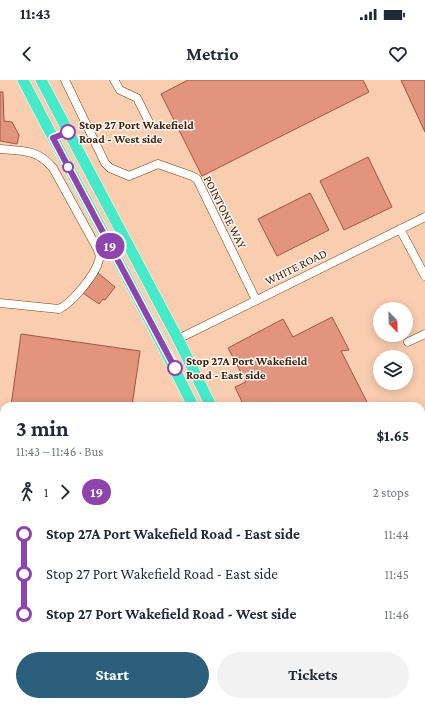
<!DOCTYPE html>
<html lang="en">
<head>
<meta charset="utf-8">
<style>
	body { margin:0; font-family:"Crimson Pro",serif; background:#f2f2f3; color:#1f2937; height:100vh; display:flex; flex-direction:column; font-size:15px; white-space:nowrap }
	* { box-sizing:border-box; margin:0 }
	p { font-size:13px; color:#747a83 }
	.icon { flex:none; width:22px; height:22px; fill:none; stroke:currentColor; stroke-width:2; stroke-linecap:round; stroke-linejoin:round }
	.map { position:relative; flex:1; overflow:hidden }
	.side { position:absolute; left:0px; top:322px; width:425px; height:304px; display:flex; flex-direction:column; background:#fff; border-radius:12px 12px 0 0; box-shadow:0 2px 10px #0003 }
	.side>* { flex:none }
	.badge { padding:0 8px; border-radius:13px; font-size:14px; line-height:26px }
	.needle { width:26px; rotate:157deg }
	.tools { position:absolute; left:373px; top:222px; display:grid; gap:8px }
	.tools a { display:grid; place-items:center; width:40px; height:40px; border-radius:50%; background:#fff; box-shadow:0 2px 10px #0003; font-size:20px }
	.map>.badge { position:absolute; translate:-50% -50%; box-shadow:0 0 0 2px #fff }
	.legs { display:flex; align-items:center; gap:6px; height:44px; padding:0 16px; font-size:13px }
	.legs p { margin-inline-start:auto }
	.overview { display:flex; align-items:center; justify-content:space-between; height:68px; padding:0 16px }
	h1 { font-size:22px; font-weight:700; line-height:30px }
	.button { display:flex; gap:8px; margin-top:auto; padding:8px 16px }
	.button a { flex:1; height:46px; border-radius:24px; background:#2b5f7b; color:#fff; font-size:16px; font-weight:700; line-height:46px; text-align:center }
	.button a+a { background:#f2f2f3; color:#1f2937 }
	ul { padding:0 16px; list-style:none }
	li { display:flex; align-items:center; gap:14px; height:40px; font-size:15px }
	li i { display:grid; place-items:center; width:6px; height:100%; margin:0 5px; background:currentColor }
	li i::after { content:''; width:10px; height:10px; margin:-5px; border:3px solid; border-radius:50%; background:#fff }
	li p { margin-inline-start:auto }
	li:first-child i { background:linear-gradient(#0000 50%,currentColor 0) }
	li:last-child i { background:linear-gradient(currentColor 50%,#0000 0) }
	.status { display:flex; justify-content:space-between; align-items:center; height:28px; padding:0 20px; background:#fff; direction:ltr }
	.status svg { height:11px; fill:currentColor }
	header { display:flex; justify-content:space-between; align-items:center; height:52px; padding:0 16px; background:#fff; font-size:18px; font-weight:700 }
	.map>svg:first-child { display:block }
	.building { fill:#e2947f; stroke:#a05541 }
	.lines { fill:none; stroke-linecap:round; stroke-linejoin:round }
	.minor-casing { stroke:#7d4006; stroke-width:9 }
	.major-casing { stroke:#fff; stroke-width:11 }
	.highway-casing { stroke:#fff; stroke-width:12 }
	.path { stroke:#b58f75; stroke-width:1; stroke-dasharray:1 3; stroke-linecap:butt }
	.minor { stroke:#fff; stroke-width:8 }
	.major { stroke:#91f2de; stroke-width:10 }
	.highway { stroke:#47eac8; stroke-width:11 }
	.line-1-casing { stroke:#fff; stroke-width:9 }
	.line-1 { stroke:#8e44ad; stroke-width:6 }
	.stop-1-dot { fill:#fff; stroke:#8e44ad; stroke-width:2 }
	.labels { text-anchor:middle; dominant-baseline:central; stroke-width:3; stroke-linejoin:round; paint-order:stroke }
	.stop-label { font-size:12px; font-weight:bold; fill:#3d210d; stroke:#fef7f2; text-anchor:start }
	.street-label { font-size:12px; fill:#3d210d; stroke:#fef7f2 }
</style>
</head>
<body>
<div class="status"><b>11:43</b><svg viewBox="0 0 49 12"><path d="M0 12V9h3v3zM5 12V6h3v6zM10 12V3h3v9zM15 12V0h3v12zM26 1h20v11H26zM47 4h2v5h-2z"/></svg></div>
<header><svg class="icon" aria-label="back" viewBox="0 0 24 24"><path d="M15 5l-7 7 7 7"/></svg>Metrio<svg class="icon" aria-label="heart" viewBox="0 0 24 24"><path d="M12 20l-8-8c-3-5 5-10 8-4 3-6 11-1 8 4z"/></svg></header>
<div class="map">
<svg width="425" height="626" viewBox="0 0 425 626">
	<rect width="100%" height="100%" fill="#f9cdb0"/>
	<path class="building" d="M188,0H363L369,12L202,96L161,14Z
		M401,0H425V52Z
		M0,12H3L4,41L12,42L19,55L17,64L0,61Z
		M368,77L392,127L344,150L320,101Z
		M310,113L329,150L277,176L258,139Z
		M98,193L115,207L105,220L103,219L99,224L83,213Z
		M332,237L349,270L341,271L369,326H244L235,307L246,302L228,268L283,239L293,257Z
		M21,254L140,271L132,326H11Z
		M1,352L4,353V622H109V626H0V360Z
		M422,353L425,359V418L421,420V354Z
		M425,460V516L423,517L421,514V462Z
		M421,538L425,547V555L421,557Z
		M310,622H322L324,626H302Z"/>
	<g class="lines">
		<defs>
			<path id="minor" d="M65,0L105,83L110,88L129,96L158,84L192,96L197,99L256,220
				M114,0L120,10L137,18L148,40
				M0,69C23,71 37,69 53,88L97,168C99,172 101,176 99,180C96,194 72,223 59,229L0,223
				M400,149L425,196
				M178,259L425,137
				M408,262L425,254
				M421,529L425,538
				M166,626L167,622"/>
			<path id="major" d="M421,606L425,603
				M396,626L401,622"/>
			<path id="highway" d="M23,0C79,109 139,216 193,326
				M41,0L178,259L211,326
				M344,622L347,626
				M361,622L366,626
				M416,626L418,622"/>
		</defs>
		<use href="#minor" class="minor-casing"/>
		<use href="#major" class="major-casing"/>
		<use href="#highway" class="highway-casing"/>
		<path class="path" d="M333,622L335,626"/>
		<use href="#minor" class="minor"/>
		<use href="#major" class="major"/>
		<use href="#highway" class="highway"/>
	</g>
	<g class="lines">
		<defs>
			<path id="line-1" d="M68,52L53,58L175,288"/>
		</defs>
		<use href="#line-1" class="line-1-casing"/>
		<use href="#line-1" class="line-1"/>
	</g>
	<g class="stop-1-dot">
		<circle cx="68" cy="52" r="7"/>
		<circle cx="68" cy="87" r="5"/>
		<circle cx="175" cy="288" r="7"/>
	</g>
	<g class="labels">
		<g class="stop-label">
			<text x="79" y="45">Stop 27 Port Wakefield<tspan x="79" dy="14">Road - West side</tspan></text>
			<text x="186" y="281">Stop 27A Port Wakefield<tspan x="186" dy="14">Road - East side</tspan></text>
		</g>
		<g class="street-label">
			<text transform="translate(225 132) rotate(63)">POINTONE WAY</text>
			<text transform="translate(296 187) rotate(-26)">WHITE ROAD</text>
		</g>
	</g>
</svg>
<div class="tools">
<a><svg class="needle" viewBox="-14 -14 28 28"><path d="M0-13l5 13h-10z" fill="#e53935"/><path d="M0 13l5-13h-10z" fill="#747a83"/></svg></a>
<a><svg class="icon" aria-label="layers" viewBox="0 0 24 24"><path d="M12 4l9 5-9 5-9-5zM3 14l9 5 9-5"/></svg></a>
</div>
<b class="badge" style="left:110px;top:166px;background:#8e44ad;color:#fff">19</b>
<section class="side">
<div class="overview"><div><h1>3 min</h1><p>11:43 – 11:46 · Bus</p></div><b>$1.65</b></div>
<div class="legs"><svg class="icon" aria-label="walk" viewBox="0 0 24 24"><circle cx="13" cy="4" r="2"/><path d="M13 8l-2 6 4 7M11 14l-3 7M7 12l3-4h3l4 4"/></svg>1<svg class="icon" aria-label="forward" viewBox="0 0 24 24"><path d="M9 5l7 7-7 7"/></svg><b class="badge" style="background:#8e44ad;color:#fff">19</b><p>2 stops</p></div>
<ul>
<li><i style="color:#8e44ad"></i><b>Stop 27A Port Wakefield Road - East side</b><p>11:44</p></li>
<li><i style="color:#8e44ad"></i><span>Stop 27 Port Wakefield Road - East side</span><p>11:45</p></li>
<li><i style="color:#8e44ad"></i><b>Stop 27 Port Wakefield Road - West side</b><p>11:46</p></li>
</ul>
<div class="button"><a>Start</a><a>Tickets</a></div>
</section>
</div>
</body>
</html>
